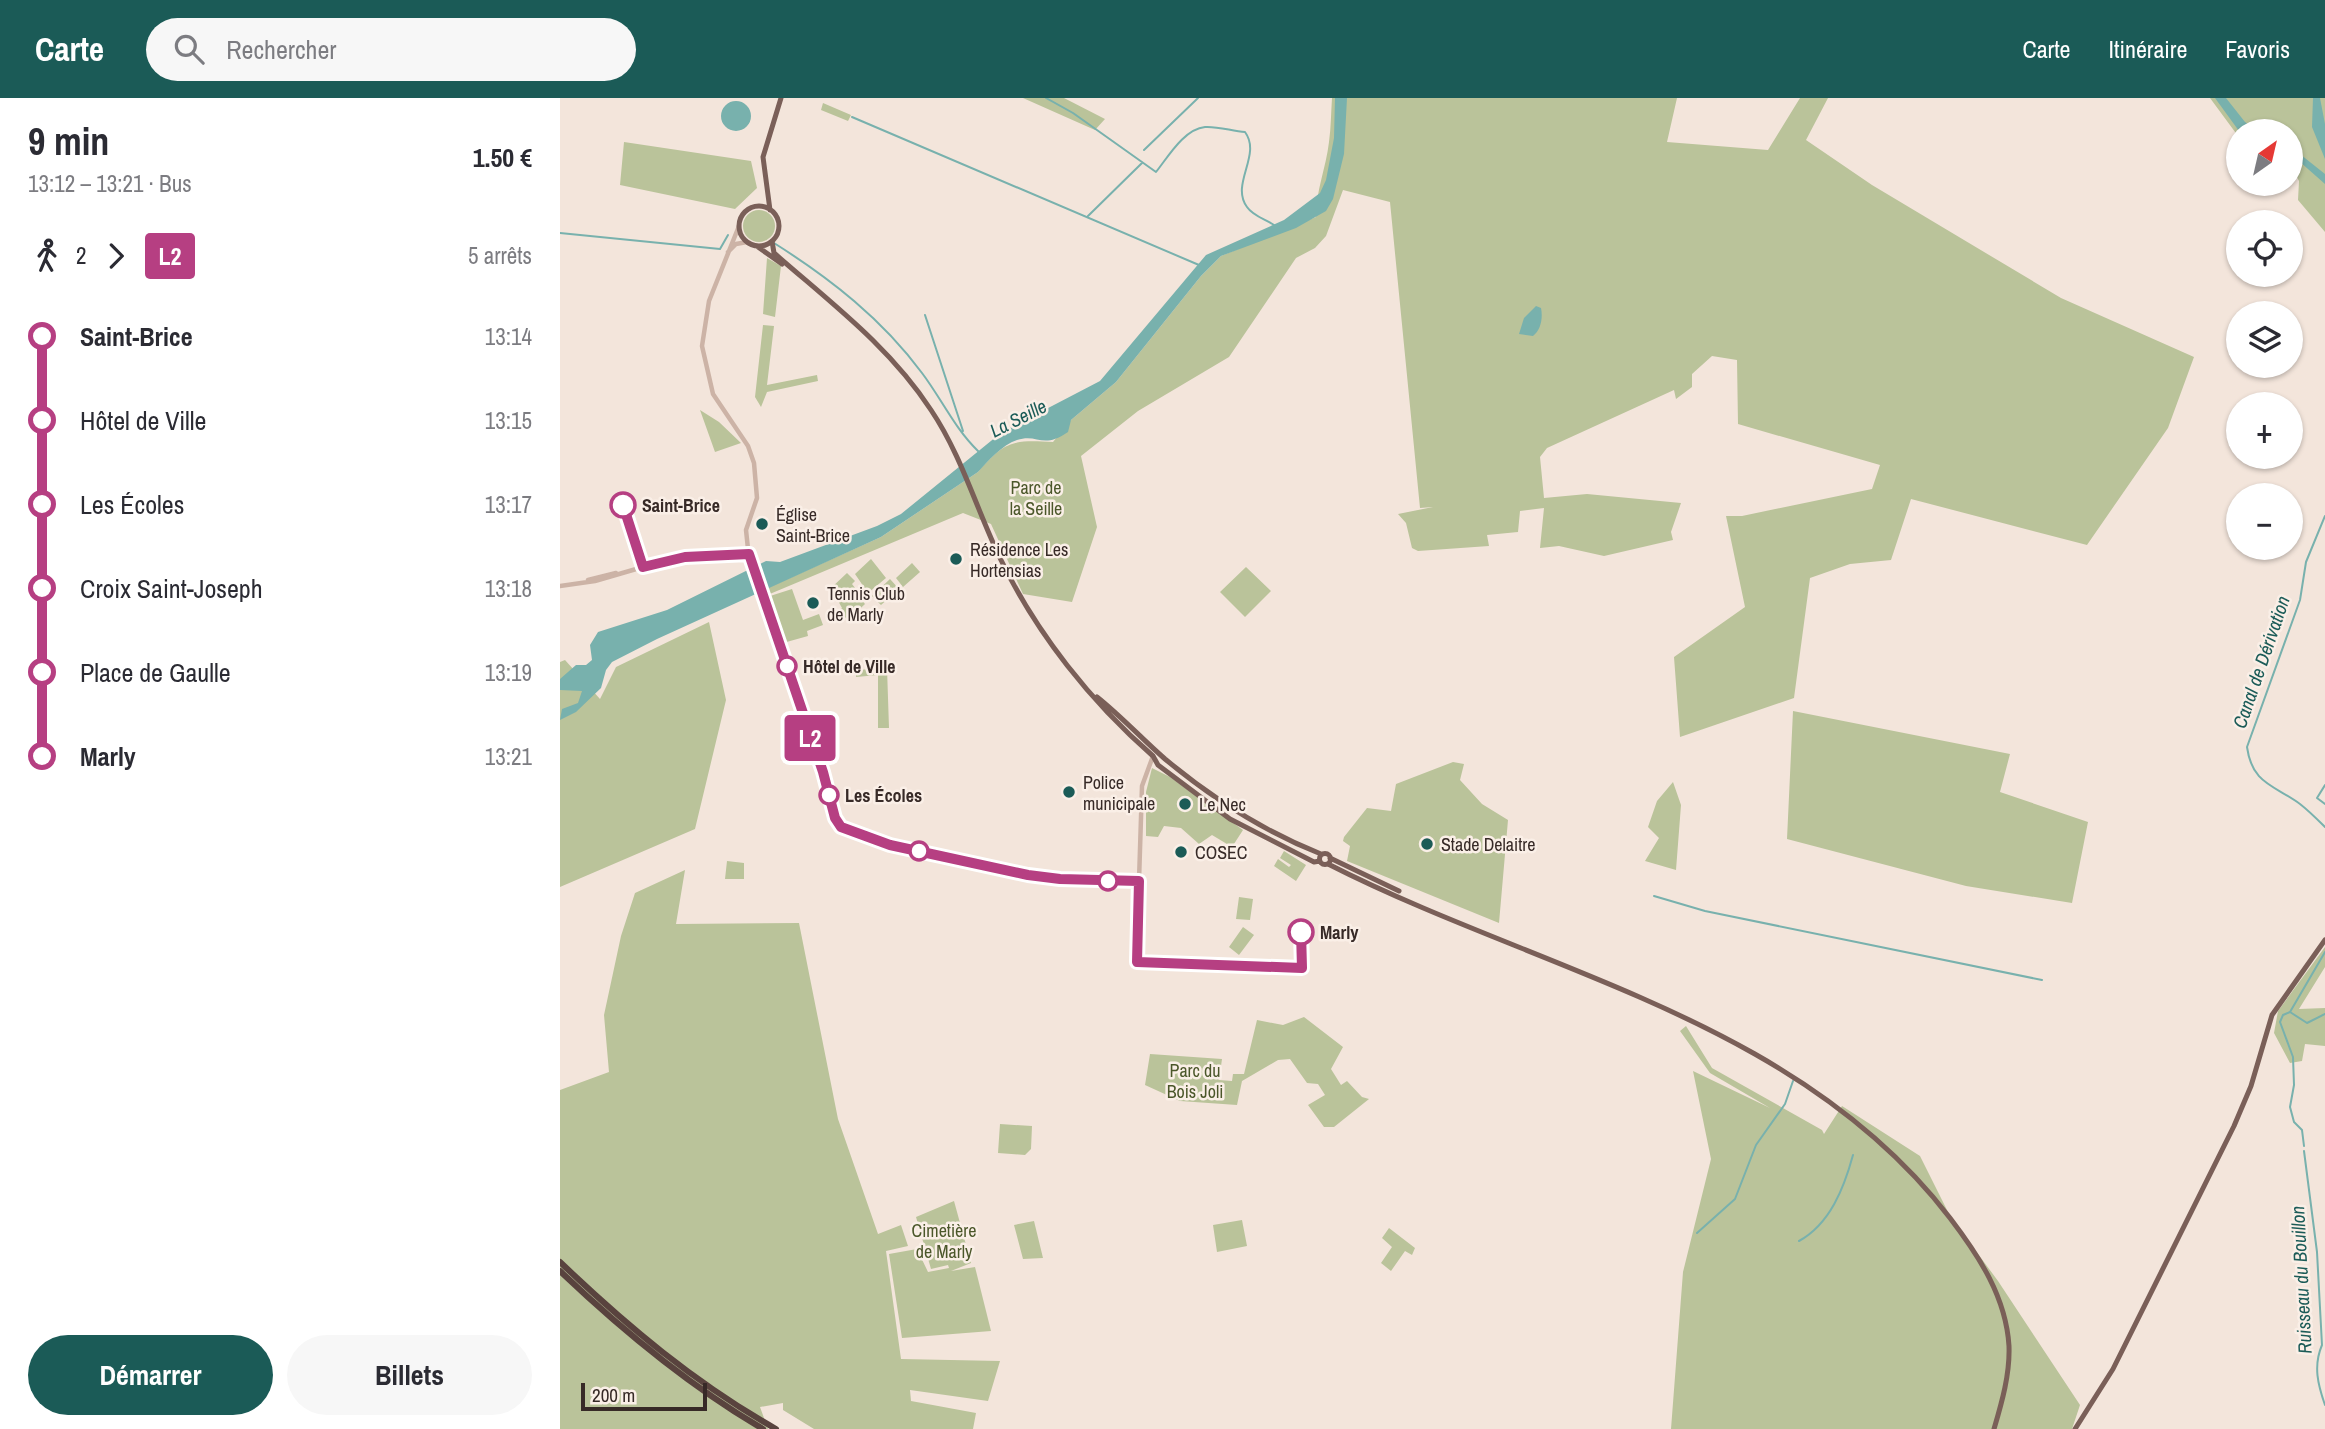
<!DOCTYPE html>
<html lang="fr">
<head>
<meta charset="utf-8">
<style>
	body { margin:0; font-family:"Archivo Narrow",sans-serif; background:#f7f7f7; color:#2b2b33; height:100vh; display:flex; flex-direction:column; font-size:26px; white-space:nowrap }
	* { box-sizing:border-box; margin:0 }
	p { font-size:23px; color:#7c7c81 }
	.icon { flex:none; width:38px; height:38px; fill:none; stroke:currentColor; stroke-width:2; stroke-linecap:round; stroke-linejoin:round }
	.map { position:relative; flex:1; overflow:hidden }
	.drawer { display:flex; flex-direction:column; background:#fff; width:560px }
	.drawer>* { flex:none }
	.badge { padding:0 14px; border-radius:5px; font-size:24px; line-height:46px }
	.needle { width:46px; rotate:34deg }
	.fabs { position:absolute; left:1666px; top:21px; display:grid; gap:14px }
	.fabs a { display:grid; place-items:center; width:77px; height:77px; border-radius:50%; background:#fff; box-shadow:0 2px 5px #0004; font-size:35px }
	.scale { position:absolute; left:21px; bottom:18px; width:126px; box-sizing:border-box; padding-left:7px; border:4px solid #372a27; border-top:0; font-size:19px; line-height:24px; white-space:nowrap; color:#372a27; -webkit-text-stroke:5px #faefe7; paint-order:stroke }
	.map>.badge { position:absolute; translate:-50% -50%; box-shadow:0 0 0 4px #fff }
	.legs { display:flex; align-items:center; gap:10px; height:77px; padding:0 28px; font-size:23px }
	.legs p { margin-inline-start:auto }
	.overview { display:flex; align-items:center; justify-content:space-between; height:119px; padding:0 28px }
	h1 { font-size:38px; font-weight:700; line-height:52px }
	.cta { display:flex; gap:14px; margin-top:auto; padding:14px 28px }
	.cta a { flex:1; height:80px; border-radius:42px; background:#1b5b57; color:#fff; font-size:28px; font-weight:700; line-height:80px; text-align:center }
	.cta a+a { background:#f7f7f7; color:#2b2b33 }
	ul { padding:0 28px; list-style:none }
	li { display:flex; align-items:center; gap:24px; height:84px; font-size:26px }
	li i { display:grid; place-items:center; width:10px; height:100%; margin:0 9px; background:currentColor }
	li i::after { content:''; width:18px; height:18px; margin:-9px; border:5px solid; border-radius:50%; background:#fff }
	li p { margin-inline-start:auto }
	li:first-child i { background:linear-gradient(#0000 50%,currentColor 0) }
	li:last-child i { background:linear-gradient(currentColor 50%,#0000 0) }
	header { display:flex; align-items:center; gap:42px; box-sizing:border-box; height:98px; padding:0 35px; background:#1b5b57; color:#fff }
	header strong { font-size:33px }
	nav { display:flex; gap:38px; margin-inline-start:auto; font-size:24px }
	.search { width:490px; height:63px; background:#f7f7f7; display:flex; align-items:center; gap:18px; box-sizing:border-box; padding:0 24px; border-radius:38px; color:#7c7c81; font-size:26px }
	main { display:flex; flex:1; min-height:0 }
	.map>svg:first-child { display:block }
	.green { fill:#bac39a }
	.water { fill:#78b1ad }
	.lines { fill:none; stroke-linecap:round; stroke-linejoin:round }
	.stream { stroke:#78b1ad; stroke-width:2 }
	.minor { stroke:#ccb3a6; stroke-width:4.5 }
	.major { stroke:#7a5f58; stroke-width:5 }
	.highway { stroke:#59433e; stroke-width:6 }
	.line-1-casing { stroke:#fff; stroke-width:16 }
	.line-1 { stroke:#b63f82; stroke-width:10 }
	.stop-1-dot { fill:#fff; stroke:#b63f82; stroke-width:3.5 }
	.poi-dot { fill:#1b5b57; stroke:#faefe7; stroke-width:2.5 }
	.labels { text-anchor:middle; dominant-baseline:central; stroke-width:5; stroke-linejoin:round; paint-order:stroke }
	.park-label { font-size:18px; fill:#4b572a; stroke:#faefe7 }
	.stop-label { font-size:18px; font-weight:bold; fill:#372a27; stroke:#faefe7; text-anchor:start }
	.poi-label { font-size:18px; fill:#372a27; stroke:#faefe7; text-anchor:start }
	.water-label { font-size:19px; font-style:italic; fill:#1b5b57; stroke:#faefe7 }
</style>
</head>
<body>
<header>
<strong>Carte</strong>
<div class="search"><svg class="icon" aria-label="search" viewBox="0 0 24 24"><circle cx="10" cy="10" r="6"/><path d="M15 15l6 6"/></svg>Rechercher</div>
<nav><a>Carte</a><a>Itinéraire</a><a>Favoris</a></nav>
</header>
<main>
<section class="drawer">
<div class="overview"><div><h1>9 min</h1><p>13:12 – 13:21 · Bus</p></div><b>1.50 €</b></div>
<div class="legs"><svg class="icon" aria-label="walk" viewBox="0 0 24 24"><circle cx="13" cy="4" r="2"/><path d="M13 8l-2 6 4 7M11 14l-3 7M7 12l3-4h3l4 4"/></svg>2<svg class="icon" aria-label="forward" viewBox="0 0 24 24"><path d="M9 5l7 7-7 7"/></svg><b class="badge" style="background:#b63f82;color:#fff">L2</b><p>5 arrêts</p></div>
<ul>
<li><i style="color:#b63f82"></i><b>Saint-Brice</b><p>13:14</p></li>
<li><i style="color:#b63f82"></i><span>Hôtel de Ville</span><p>13:15</p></li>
<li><i style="color:#b63f82"></i><span>Les Écoles</span><p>13:17</p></li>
<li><i style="color:#b63f82"></i><span>Croix Saint-Joseph</span><p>13:18</p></li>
<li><i style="color:#b63f82"></i><span>Place de Gaulle</span><p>13:19</p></li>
<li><i style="color:#b63f82"></i><b>Marly</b><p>13:21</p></li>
</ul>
<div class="cta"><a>Démarrer</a><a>Billets</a></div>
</section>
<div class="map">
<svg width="1765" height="1331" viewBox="0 0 1765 1331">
	<rect width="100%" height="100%" fill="#f3e5db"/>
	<path class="green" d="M463,0H504L545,21L535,32Z
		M772,0H1117L1107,44L1208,52L1240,0H1268L1246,42L1312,87L1501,200L1634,259L1608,330L1527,447L1351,401L1331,462L1290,466L1250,480L1234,600L1120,639L1114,559L1185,509L1166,418H1182L1312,391L1320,367L1178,326L1177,262L1152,258L1132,276V289L1116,301L1114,292L987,350L980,359L984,400L1027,396L1121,405L1111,434L1113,442L1044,458L999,448L980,450L984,410L960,413L958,434L927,437L929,448L858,453L852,450L846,425L838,416L873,409L860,410L830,104L783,92L766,138L755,150L736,160L669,259L578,313L521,358L537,429L512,504L463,496L431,426L403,415L205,498L203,492L321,439L418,374C445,342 454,342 493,344L511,322L556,284L641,178L661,158L756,119C756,92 766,70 769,44C771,29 771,15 772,0Z
		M1650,0H1765V134L1738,102L1739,83L1731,68V33H1678V38Z
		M263,5L291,17L288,23L261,12Z
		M64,44L191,63L197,90L175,111L60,87Z
		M183 128a16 16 0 1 1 32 0a16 16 0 1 1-32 0Z
		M207,160L221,168L215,219L203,216Z
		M203,227L214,228L207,287L257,277L258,283L207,294L201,309L195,299Z
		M140,312L159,324L181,345L155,354Z
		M311,461L326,480L308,495L295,476Z
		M352,465L360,474L343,489L336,480Z
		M686,469L711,493L685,519L660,494Z
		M287,475L295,483L292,486L299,495L297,497L305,506L288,522L279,513L282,510L271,490Z
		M330,481L339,491L321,507L312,498Z
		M232,491L243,522L259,516L263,527L247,533L248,538L223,545L207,499Z
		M149,524L166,602L135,731L0,789V564L5,562L40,601L56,569Z
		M327,570L329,630H318V577L296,579V572Z
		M1233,613L1450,656L1440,694L1528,724L1512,805L1406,788L1227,741Z
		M893,664L904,666L900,682L922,706L948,722L939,825L787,763L790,748L783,743L784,739L807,710L831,713L836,686Z
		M592,670L610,679L683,732L672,749L652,737L639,746L621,730L604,728L598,739L586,738V694Z
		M1113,684L1121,707L1116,772L1085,763L1099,740L1088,729L1097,703Z
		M724,753L746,767L736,783L714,768L718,761L729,769L731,767L720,760Z
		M167,763L184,765V781H165Z
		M125,772L116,826L239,825L278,1021L318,1136L341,1127L348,1148L326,1153L341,1261L440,1263L428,1303L350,1292L351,1303L416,1315L413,1331H254L223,1312V1305L200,1309L208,1331H0V992L49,974L44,917L61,838L75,795Z
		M679,799L693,801L690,822L676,821Z
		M683,829L694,837L679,857L669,849Z
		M1765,849V869L1739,911L1765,910V948L1745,946L1742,963L1730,965L1714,935L1718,913Z
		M744,919L783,949L771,971L781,987L787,983L802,999L809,1001L774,1029H764L748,1007L765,997L758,986L747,985L730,961L718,962L682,983L677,1007L620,1003L585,987L590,956L662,961L659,982L672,983L673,976H684L697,922L723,927Z
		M1126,928L1152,970L1262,1032L1264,1036L1282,1008L1360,1058L1390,1118L1438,1183L1520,1307L1512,1331H1111L1123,1174L1151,1061L1133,973L1210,1010L1150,975L1120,933Z
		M440,1026L472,1028L471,1051L465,1057L438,1055Z
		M394,1103L411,1165L391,1173L415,1169L431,1233L342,1240L329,1156L357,1151L368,1174L389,1170L388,1167L371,1171L356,1119Z
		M682,1122L687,1148L657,1154L653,1127Z
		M474,1123L483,1160L463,1161L454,1127Z
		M829,1130L855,1150L852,1157L845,1153L831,1173L821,1165L832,1149L822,1140Z"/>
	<path class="water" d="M775,0H787L784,56L773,101L766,113L736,130L661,158L641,178L556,284L511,322L508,334C482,352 478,335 457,342C442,347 428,363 418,374L321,439L97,541L52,564L46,572L41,590L16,614L0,622L2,611L18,605L22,593L0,592V581L16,567H26L32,562L30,547L38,534L107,512L206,463L220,464L317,428L341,416L442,334L540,283L646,157L724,122L760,95L766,82L774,40Z
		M1655,0H1666L1685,24L1697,33H1679Z
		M1753,0H1760L1765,26V61L1752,29Z
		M161 18a15 15 0 1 1 30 0a15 15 0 1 1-30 0Z
		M1731,49L1765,76V86L1731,56Z
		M976,208L981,210C983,220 981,232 973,238L959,236L964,220Z"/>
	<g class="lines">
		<path class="stream" d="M486,0L513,15L596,74C608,59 624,31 645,29C657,28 672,33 685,34C702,57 670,86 687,109C693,118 705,121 714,127
			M292,19L639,167
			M584,52L638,0
			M528,118L582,65
			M0,135L160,151L168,137
			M214,145C271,181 322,221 362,275C381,300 395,331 418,353
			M365,217L403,333
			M1765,418L1746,464L1740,502L1687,649C1692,686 1714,687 1740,706C1749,713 1757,721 1765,729
			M1765,687L1757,700L1765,706
			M1094,798L1145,813L1482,882
			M1765,854L1730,914L1747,925L1765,916
			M1730,914L1723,917L1720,924L1733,959L1734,987L1730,1009L1734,1024L1742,1032L1744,1048
			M1744,1053L1757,1154L1762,1247C1753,1268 1758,1287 1765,1307
			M1137,1135L1175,1101L1196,1047L1225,1006L1233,983
			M1239,1143C1270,1126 1284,1090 1293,1057"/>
		<path class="minor" d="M179,128L149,203L142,248L153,296L188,348L194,365L197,400L186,432L188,451L279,727C298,741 337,748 360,753C434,770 504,784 579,783L582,688L593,658
			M168,154L176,146L187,144
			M28,482L56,475
			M0,488L35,483L114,460L189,456"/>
		<path class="major" d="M179 128a20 20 0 1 1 40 0a20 20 0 1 1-40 0Z
			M210,112L203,59L221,0
			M212,143L214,155C271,205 329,248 371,312C402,358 417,413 441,462C477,536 531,604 593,658L598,667L670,721L754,764L760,763
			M198,149L222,166
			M537,599C561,618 582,641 605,661C652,700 705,734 761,756
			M759.5 761a5.5 5.5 0 1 1 11 0a5.5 5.5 0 1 1-11 0Z
			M770,760L839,793
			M768,766C980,874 1238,921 1390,1120C1419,1158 1446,1199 1449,1248C1450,1276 1442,1304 1434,1331
			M1515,1331L1553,1271L1674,1028L1691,988L1712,917L1765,842"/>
		<path class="highway" d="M0,1164C67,1228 135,1285 216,1331
			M0,1173C63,1233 128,1287 203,1331"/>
	</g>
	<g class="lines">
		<defs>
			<path id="line-1" d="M63,407L83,469L125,459L189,456L263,674L275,720L281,729L330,747L468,777L500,781L579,783L577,864L742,870L741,834"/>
		</defs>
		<use href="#line-1" class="line-1-casing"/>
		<use href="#line-1" class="line-1"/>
	</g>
	<g class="stop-1-dot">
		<circle cx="63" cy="407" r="12"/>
		<circle cx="227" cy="568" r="9"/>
		<circle cx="269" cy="697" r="9"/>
		<circle cx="359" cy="753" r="9"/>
		<circle cx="548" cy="783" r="9"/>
		<circle cx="741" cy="834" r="12"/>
	</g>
	<g class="poi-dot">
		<circle cx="202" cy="426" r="7"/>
		<circle cx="396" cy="461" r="7"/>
		<circle cx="253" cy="505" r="7"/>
		<circle cx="509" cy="694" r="7"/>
		<circle cx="625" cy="706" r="7"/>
		<circle cx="867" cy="746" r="7"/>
		<circle cx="621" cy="754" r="7"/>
	</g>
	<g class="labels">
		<g class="park-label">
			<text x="476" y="389">Parc de<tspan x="476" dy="21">la Seille</tspan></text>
			<text x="635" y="972">Parc du<tspan x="635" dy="21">Bois Joli</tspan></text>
			<text x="384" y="1132">Cimetière<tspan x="384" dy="21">de Marly</tspan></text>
		</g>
		<g class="stop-label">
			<text x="82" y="407">Saint-Brice</text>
			<text x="243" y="568">Hôtel de Ville</text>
			<text x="285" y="697">Les Écoles</text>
			<text x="760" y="834">Marly</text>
		</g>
		<g class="poi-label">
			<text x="216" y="416">Église<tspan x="216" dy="21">Saint-Brice</tspan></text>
			<text x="410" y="451">Résidence Les<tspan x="410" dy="21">Hortensias</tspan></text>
			<text x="267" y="495">Tennis Club<tspan x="267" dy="21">de Marly</tspan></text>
			<text x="523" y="684">Police<tspan x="523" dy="21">municipale</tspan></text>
			<text x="639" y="706">Le Nec</text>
			<text x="881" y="746">Stade Delaitre</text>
			<text x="635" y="754">COSEC</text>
		</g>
		<g class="water-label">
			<text transform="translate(458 320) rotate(-27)">La Seille</text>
			<text transform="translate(1701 564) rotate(-71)">Canal de Dérivation</text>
			<text transform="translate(1741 1182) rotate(-93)">Ruisseau du Bouillon</text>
		</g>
	</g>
</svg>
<div class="fabs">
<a><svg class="needle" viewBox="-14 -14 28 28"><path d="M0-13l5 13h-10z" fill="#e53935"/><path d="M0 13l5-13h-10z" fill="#7c7c81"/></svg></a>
<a><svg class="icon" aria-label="locate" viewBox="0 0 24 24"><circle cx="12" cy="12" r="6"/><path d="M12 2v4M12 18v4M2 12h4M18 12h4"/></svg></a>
<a><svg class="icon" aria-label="layers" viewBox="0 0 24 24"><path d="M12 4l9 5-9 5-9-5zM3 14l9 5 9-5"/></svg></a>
<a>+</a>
<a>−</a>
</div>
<div class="scale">200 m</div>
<b class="badge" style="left:250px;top:640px;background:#b63f82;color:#fff">L2</b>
</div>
</main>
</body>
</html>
